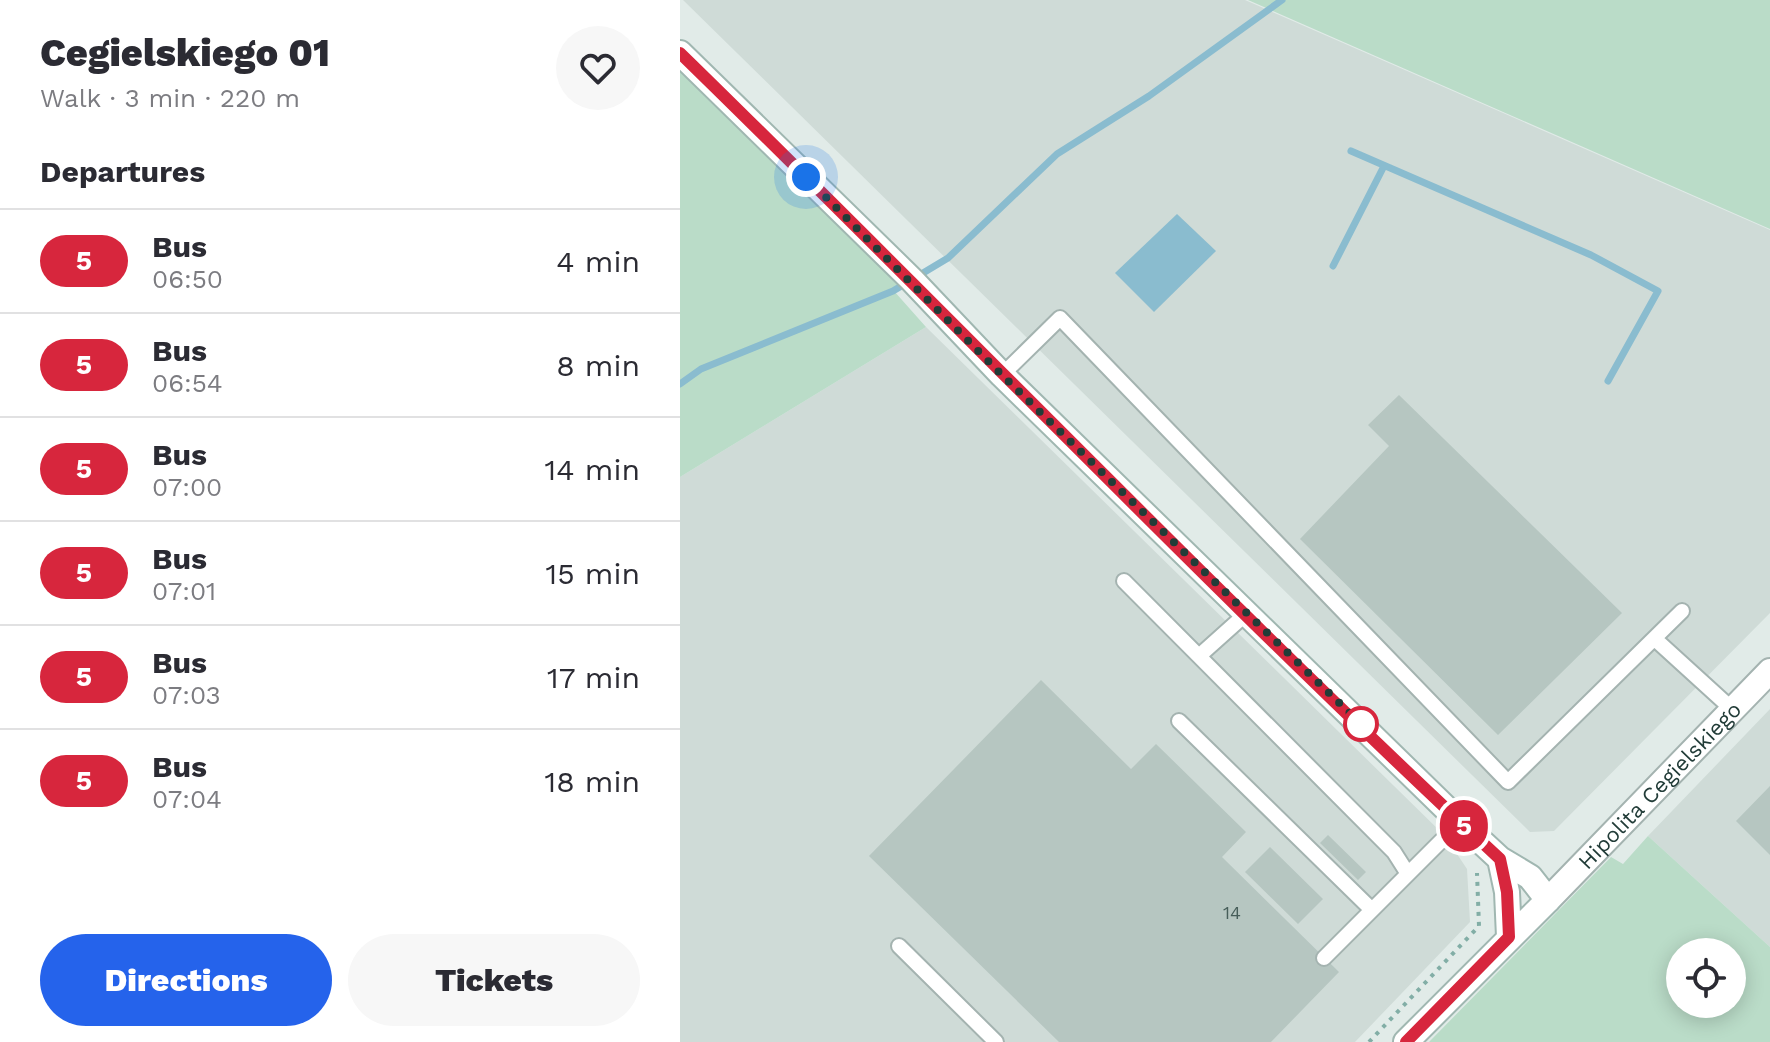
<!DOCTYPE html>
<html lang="en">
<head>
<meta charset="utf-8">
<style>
	body { margin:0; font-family:"Work Sans",sans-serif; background:#f7f7f7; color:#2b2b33; height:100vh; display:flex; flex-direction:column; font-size:30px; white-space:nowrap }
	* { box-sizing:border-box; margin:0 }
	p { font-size:26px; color:#7c7c81 }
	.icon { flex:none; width:44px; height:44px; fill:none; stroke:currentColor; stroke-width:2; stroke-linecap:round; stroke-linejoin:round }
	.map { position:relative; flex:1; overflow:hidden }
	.panel { display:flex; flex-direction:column; background:#fff; width:680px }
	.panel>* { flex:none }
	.badge { padding:0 16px; border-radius:26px; font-size:28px; line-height:52px }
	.controls { position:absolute; left:986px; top:938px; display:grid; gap:16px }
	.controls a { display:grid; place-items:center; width:80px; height:80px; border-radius:50%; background:#fff; box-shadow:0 4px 20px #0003; font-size:40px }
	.you { position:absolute; width:40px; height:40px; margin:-20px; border:6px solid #fff; border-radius:50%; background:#1a73e8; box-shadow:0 0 0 12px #1a73e833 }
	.map>.badge { position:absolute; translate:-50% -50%; box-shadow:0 0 0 4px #fff }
	h2 { padding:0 40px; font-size:30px; line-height:72px }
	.round { display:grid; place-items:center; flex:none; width:84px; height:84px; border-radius:42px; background:#f7f7f7 }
	.overview { display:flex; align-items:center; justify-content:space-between; height:136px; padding:0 40px }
	h1 { font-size:38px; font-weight:800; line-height:60px }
	.cta { display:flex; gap:16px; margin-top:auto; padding:16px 40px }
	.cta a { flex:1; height:92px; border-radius:48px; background:#2563eb; color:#fff; font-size:32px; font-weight:800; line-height:92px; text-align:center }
	.cta a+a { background:#f7f7f7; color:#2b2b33 }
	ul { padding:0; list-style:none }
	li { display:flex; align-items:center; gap:24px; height:104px; padding:0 40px; border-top:2px solid #e1e1e2 }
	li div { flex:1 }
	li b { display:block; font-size:30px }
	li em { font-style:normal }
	li .badge { min-width:88px; font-weight:700; text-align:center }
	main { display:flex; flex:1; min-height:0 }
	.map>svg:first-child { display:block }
	.built { fill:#cfdbd7 }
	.green { fill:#badcc8; fill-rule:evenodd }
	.water { fill:#8abccf }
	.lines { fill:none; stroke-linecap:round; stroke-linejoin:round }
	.stream { stroke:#8abccf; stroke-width:7 }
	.building { fill:#b6c6c1 }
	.lane-casing { stroke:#a4b3b0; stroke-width:18 }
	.street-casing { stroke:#a4b3b0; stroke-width:28 }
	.secondary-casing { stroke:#a0b7b1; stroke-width:28 }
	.path { stroke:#82aea6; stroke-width:4; stroke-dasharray:4 6; stroke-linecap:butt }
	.lane { stroke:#fff; stroke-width:14 }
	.street { stroke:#fff; stroke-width:24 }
	.secondary { stroke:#fff; stroke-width:24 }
	.line-casing { stroke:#fff; stroke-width:18 }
	.line { stroke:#d7263d; stroke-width:12 }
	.walk { stroke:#223c38; stroke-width:8; stroke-dasharray:0 14.4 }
	.stop-dot { fill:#fff; stroke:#d7263d; stroke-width:4 }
	.labels { text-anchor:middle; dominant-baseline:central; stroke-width:7; stroke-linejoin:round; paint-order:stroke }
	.number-label { font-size:18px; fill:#475e5a }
	.street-label { font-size:22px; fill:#223c38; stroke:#f1f8f5 }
</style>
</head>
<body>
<main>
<section class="panel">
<div class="overview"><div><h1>Cegielskiego 01</h1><p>Walk · 3 min · 220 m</p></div><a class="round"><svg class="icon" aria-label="heart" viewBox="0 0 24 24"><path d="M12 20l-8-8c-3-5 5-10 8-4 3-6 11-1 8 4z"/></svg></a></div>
<h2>Departures</h2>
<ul>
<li><span class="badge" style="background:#d7263d;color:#fff">5</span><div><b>Bus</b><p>06:50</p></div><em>4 min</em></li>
<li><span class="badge" style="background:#d7263d;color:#fff">5</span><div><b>Bus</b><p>06:54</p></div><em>8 min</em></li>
<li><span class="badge" style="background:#d7263d;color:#fff">5</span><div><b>Bus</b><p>07:00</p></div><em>14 min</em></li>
<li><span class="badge" style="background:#d7263d;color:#fff">5</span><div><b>Bus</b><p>07:01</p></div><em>15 min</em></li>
<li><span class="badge" style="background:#d7263d;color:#fff">5</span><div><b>Bus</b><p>07:03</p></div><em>17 min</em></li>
<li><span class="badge" style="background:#d7263d;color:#fff">5</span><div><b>Bus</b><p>07:04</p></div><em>18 min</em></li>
</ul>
<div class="cta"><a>Directions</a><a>Tickets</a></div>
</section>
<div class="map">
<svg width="1090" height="1042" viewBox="0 0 1090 1042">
	<rect width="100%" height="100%" fill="#e1ebe8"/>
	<path class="built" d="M3,0H565L1090,230V613L874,831L850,832Z
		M246,327L765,836L787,869L790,922L675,1042H0V477Z
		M1090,709V947L968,836Z"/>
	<path class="green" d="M568,0H1090V229Z
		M0,70L223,285L214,291L246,327L0,477Z
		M968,836L1090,947V1042H749L931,857L943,864ZM1000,952H1052V1004H1000Z"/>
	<path class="water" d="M497,214L536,251L474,312L435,273Z"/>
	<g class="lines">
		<path class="stream" d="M671,151L911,255L978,291L928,381
			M653,266L704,166
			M0,384L21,369L213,291L268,258L377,154L469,96L602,0"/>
	</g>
	<path class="building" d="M719,395L942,613L818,735L620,539L709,446L688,425Z
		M361,680L451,769L476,744L566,832L542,857L659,972L591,1042H379L189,856Z
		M1090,786V855L1056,821Z
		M648,835L686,872L678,880L640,843Z
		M590,847L643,899L618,924L565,872Z"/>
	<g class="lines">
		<defs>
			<path id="lane" d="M322,375L380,318L828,782L1002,611
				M444,581L714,852L728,874
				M975,639L1053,710
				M519,656L567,613
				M499,721L691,909
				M219,946L316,1042
				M644,958L780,822"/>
			<g id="street">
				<path id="s1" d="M868,900L1090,671"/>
			</g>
			<path id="secondary" d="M0,53L232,280L322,375L780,822L820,859L850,877L868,900L726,1042
				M820,859L827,892L829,937"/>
		</defs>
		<use href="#lane" class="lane-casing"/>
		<use href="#street" class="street-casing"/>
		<use href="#secondary" class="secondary-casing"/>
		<path class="path" d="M689,1042L799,926L797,873"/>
		<use href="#lane" class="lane"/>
		<use href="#street" class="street"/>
		<use href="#secondary" class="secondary"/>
	</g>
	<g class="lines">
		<defs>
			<path id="line" d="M0,53C274,320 539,598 820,859L827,892L829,937L726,1042"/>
		</defs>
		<use href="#line" class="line-casing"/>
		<use href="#line" class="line"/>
		<path class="walk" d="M126,177L322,375L681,724"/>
	</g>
	<circle class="stop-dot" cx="681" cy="724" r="16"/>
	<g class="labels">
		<g class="number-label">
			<text x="552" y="912">14</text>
		</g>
		<g class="street-label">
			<text stroke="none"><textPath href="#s1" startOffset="160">Hipolita Cegielskiego</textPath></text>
		</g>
	</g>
</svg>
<div class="controls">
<a><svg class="icon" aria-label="locate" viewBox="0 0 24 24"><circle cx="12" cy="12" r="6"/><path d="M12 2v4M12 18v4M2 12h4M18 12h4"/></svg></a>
</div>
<div class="you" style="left:126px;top:177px"></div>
<b class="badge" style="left:784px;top:826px;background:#d7263d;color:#fff">5</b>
</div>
</main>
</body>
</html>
